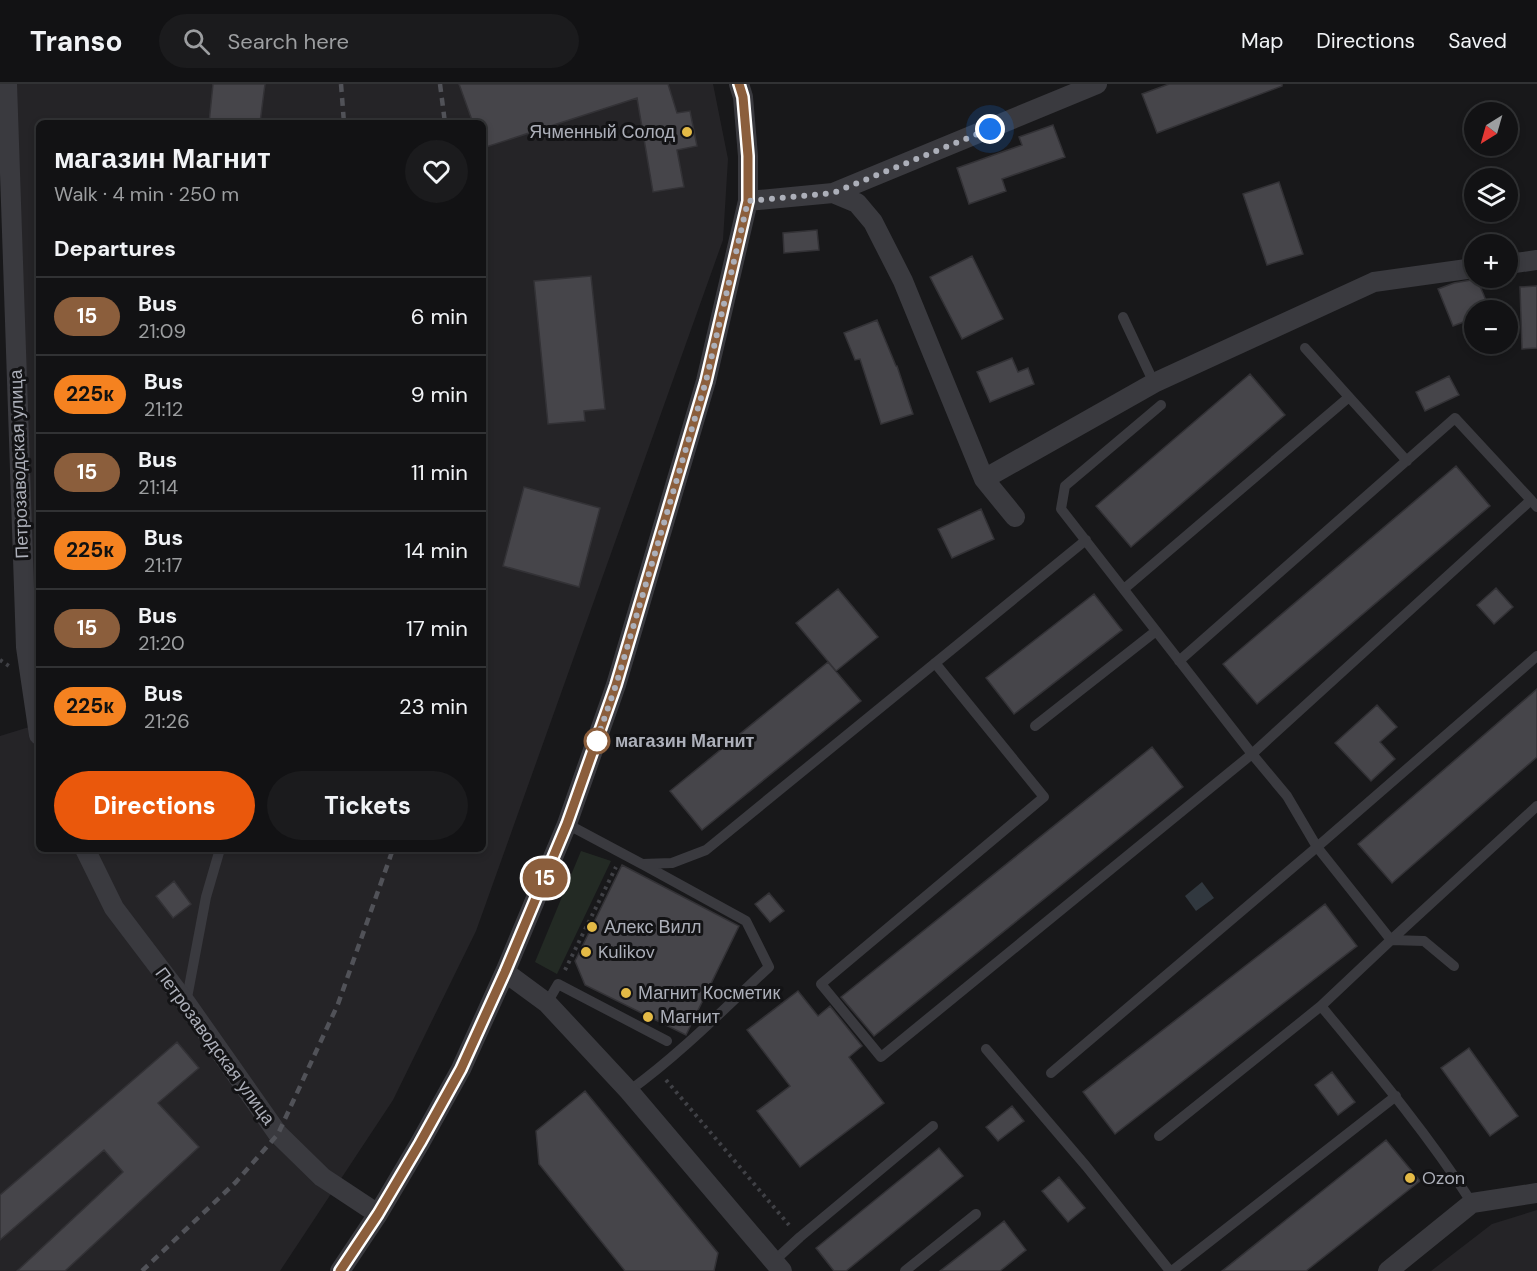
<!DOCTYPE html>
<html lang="en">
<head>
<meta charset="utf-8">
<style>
	body { margin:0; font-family:"DM Sans",sans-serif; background:#1b1b1d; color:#f1f3f6; height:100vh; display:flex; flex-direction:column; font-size:22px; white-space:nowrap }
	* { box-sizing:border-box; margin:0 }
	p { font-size:20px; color:#9c9ea0 }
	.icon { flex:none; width:33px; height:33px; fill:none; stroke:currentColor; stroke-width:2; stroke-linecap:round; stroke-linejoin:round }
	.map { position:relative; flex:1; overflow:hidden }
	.details { position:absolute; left:36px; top:36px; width:450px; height:732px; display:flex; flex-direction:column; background:#121214; border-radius:9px; box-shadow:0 3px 9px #0003,0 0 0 2px #313234 }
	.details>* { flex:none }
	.badge { padding:0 12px; border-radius:20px; font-size:21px; line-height:39px }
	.needle { width:39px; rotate:217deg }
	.buttons { position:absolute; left:1464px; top:18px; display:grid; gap:12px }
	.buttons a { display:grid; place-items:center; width:54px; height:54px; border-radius:50%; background:#121214; box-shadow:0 3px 9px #0003,0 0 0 2px #313234; font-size:30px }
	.you { position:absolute; width:30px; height:30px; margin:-15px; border:4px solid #fff; border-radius:50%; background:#1a73e8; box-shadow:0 0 0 9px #1a73e833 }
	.map>.badge { position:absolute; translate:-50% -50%; box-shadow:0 0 0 3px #fff }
	h2 { padding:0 18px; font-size:22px; line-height:54px }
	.round { display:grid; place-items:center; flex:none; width:63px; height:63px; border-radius:32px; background:#1b1b1d }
	.head { display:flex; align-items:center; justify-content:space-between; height:102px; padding:0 18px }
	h1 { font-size:28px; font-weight:800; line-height:45px }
	.primary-button { display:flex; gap:12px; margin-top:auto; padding:12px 18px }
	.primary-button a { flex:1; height:69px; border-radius:36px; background:#ea580c; color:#fff; font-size:24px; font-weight:800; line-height:69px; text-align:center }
	.primary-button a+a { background:#1b1b1d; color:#f1f3f6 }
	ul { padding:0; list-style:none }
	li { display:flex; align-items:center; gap:18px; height:78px; padding:0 18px; border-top:2px solid #313234 }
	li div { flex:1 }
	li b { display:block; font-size:22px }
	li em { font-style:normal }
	li .badge { min-width:66px; font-weight:700; text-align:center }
	header { display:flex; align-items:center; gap:36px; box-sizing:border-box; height:84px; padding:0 30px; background:#121214; border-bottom:2px solid #313234 }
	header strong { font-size:28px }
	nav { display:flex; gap:33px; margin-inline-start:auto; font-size:21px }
	.search { width:420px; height:54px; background:#1b1b1d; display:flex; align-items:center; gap:15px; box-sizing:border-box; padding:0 21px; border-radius:33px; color:#9c9ea0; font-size:22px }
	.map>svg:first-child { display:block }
	.built { fill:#252427 }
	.green { fill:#232a24 }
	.water { fill:#31383f }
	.building { fill:#46454a; stroke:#333236; stroke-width:1.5 }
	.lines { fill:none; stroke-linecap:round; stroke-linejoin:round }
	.path { stroke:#404146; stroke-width:4; stroke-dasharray:3 4.5; stroke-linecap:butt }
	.lane { stroke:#3a3a3f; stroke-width:10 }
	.street { stroke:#3a3a3f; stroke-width:20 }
	.rail { stroke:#515258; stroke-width:4.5; stroke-dasharray:8 6; stroke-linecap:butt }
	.line-casing { stroke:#fff; stroke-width:14 }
	.line { stroke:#8b5e3c; stroke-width:9 }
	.walk { stroke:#acafb9; stroke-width:6; stroke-dasharray:0 10.8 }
	.poi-dot { fill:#e4ba46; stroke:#131315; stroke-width:2 }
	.stop-dot { fill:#fff; stroke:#8b5e3c; stroke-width:3 }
	.labels { text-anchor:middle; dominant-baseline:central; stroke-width:6; stroke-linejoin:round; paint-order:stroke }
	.poi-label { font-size:18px; fill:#acafb9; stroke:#131315; text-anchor:start }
	.street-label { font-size:18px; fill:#acafb9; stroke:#131315 }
	.stop-label { font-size:18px; font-weight:bold; fill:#acafb9; stroke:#131315; text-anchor:start }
</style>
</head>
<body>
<header>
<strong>Transo</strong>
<div class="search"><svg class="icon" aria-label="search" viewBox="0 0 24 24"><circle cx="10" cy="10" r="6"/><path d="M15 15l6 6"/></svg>Search here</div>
<nav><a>Map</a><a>Directions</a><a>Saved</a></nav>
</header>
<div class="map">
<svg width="1537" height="1187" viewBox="0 0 1537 1187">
	<rect width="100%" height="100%" fill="#18181a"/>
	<path class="built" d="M16,0H713L728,75L723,156L476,847L393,1016L280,1187H0V652L39,640V765H483V39H39V590L35,570Z
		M1537,1126V1187H1431L1492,1140Z"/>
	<path class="green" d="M581,767L611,777L557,890L535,878Z"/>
	<path class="water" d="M1202,798L1214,814L1196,827L1185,812Z"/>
	<path class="building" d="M213,0H265L260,39H209Z
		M459,0H668L677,29L690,27L697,62L677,66L684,103L653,108L637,14L483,64V39H473Z
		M1169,0H1282V2L1157,49L1142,10Z
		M1053,41L1065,73L1002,95L1006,107L969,120L957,84L1022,61L1019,53Z
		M1279,98L1303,170L1267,181L1243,110Z
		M817,146L819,166L784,169L783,149Z
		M972,172L1003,235L962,255L930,193Z
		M591,192L605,325L584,327L585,337L548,340L534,197Z
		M1477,195L1490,226H1474V234L1453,242L1438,205L1454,199Z
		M1537,202V264L1522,265L1520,203Z
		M877,236L896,282H897L913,330L881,340L860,275L855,276L844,249Z
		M1012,274L1018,288L1028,284L1034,300L990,318L977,288Z
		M1250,290L1285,331L1131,463L1096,422Z
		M1449,292L1459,311L1425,327L1416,308Z
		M1456,382L1490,422L1257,620L1223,580Z
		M524,403L600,424L579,503L503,482Z
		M981,425L994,455L952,474L938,445Z
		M1496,504L1513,523L1494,540L1477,521Z
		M838,505L878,553L836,587L796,539Z
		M1094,510L1122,546L1014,630L986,594Z
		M828,578L861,617L702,746L670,707Z
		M1537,605V673L1392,799L1358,760Z
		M1377,621L1397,643L1380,658L1395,675L1371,697L1335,659Z
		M1152,663L1183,703L874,952L841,913Z
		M622,781L739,842L686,951L585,901L575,877Z
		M174,797L191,820L173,834L156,812Z
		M769,809L784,827L770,838L755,820Z
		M1325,820L1357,862L1115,1050L1083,1008Z
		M798,907L818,932L830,922L862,962L849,973L884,1019L800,1083L757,1027L790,1002L747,946Z
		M177,958L199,984L158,1019L199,1063L65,1187H17L123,1088L104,1066L0,1156V1111Z
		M1469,964L1518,1032L1490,1052L1441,984Z
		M1332,988L1355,1018L1338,1031L1315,1001Z
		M585,1007L718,1169L714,1187H625L539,1080L536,1047Z
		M1012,1022L1024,1037L998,1057L986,1043Z
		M1386,1056L1420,1097L1306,1187H1222Z
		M939,1064L963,1092L846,1187H834L816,1164Z
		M1059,1093L1085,1124L1068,1138L1042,1107Z
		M1004,1137L1026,1166L1000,1187H940Z"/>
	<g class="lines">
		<path class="path" d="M0,576L9,582
			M565,886L616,783
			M666,996L789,1141"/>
		<path class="lane" d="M1123,233L1154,299
			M1349,313L1407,377
			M1161,321L1065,402L1061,425L1252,670L1287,712L1317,763L1391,856L1321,922C1374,986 1427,1049 1472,1119
			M1124,505L1349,313L1305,264
			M1179,577L1455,334L1531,416
			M935,579L1044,713L821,900L881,973L1252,670L1531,416L1537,423
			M1035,642L1156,547
			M567,740L642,780L672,779L706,766L1086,456
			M1454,882L1424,857L1391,856L1537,722
			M186,919L206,813L220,765
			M547,919L558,900L667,957
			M986,965L1086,1082L1170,1187
			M1051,989L1317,763L1537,572
			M629,1007C680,970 723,926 769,883L746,837L644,781
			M1159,1052L1321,922
			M773,1178L800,1153L933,1042
			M905,1187L976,1130
			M1172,1187L1396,1012"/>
		<path class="street" d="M7,0L26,563L39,651
			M833,109L1097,0
			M748,117L833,109L857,119L873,138L903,197L984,395L1015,433
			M1508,180L1537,176
			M984,395L1154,299L1374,198L1474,184
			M85,765L114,824L186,919L278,1050L322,1093L378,1130
			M505,888L547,919L629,1007L782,1187
			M340,1187L378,1130L420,1059L461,985L505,888L567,740L616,601L706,297L748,117V72L743,13L739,0
			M1388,1187L1472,1119L1537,1109"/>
		<path class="rail" d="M341,0L344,39
			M440,0L445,39
			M142,1187L236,1098L278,1050L338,920L393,765"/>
	</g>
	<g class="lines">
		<defs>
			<path id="line" d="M340,1187L378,1130L420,1059L461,985L505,888L567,740L616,601L706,297L748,117V72L743,13L739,0"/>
		</defs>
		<use href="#line" class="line-casing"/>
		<use href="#line" class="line"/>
		<path class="walk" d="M597,657L595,661L616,601L706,297L748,117L833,109L990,45"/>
	</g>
	<g class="poi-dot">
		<circle cx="687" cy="48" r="6"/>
		<circle cx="592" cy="843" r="6"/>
		<circle cx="586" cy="868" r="6"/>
		<circle cx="626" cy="909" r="6"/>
		<circle cx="648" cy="933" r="6"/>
		<circle cx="1410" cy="1094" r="6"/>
	</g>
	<circle class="stop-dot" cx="597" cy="657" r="12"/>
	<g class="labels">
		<g class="poi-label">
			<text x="675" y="48" text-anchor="end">Ячменный Солод</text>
			<text x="604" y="843">Алекс Вилл</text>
			<text x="598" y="868">Kulikov</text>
			<text x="638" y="909">Магнит Косметик</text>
			<text x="660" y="933">Магнит</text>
			<text x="1422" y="1094">Ozon</text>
		</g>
		<g class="street-label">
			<text transform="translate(19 380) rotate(-92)">Петрозаводская улица</text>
			<text transform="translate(215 962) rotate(54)">Петрозаводская улица</text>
		</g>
		<g class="stop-label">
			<text x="615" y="657">магазин Магнит</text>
		</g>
	</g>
</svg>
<div class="buttons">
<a><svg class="needle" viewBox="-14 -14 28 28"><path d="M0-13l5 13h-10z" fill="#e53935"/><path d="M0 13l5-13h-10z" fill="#9c9ea0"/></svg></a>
<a><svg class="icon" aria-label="layers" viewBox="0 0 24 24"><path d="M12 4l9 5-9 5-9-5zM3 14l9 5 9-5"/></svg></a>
<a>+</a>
<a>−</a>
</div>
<div class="you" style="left:990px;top:45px"></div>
<b class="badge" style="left:545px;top:794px;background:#8b5e3c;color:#fff">15</b>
<section class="details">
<div class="head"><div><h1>магазин Магнит</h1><p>Walk · 4 min · 250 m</p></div><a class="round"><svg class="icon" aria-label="heart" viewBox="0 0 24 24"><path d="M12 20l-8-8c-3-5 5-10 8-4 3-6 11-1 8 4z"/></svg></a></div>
<h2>Departures</h2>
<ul>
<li><span class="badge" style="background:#8b5e3c;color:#fff">15</span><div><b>Bus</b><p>21:09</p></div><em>6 min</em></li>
<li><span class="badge" style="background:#f58220;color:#111">225к</span><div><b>Bus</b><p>21:12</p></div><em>9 min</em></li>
<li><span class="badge" style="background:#8b5e3c;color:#fff">15</span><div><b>Bus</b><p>21:14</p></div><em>11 min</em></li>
<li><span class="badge" style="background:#f58220;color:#111">225к</span><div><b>Bus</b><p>21:17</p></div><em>14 min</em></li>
<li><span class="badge" style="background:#8b5e3c;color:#fff">15</span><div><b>Bus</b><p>21:20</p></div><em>17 min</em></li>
<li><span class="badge" style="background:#f58220;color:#111">225к</span><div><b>Bus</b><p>21:26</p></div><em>23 min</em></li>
</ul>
<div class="primary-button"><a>Directions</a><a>Tickets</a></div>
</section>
</div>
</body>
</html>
